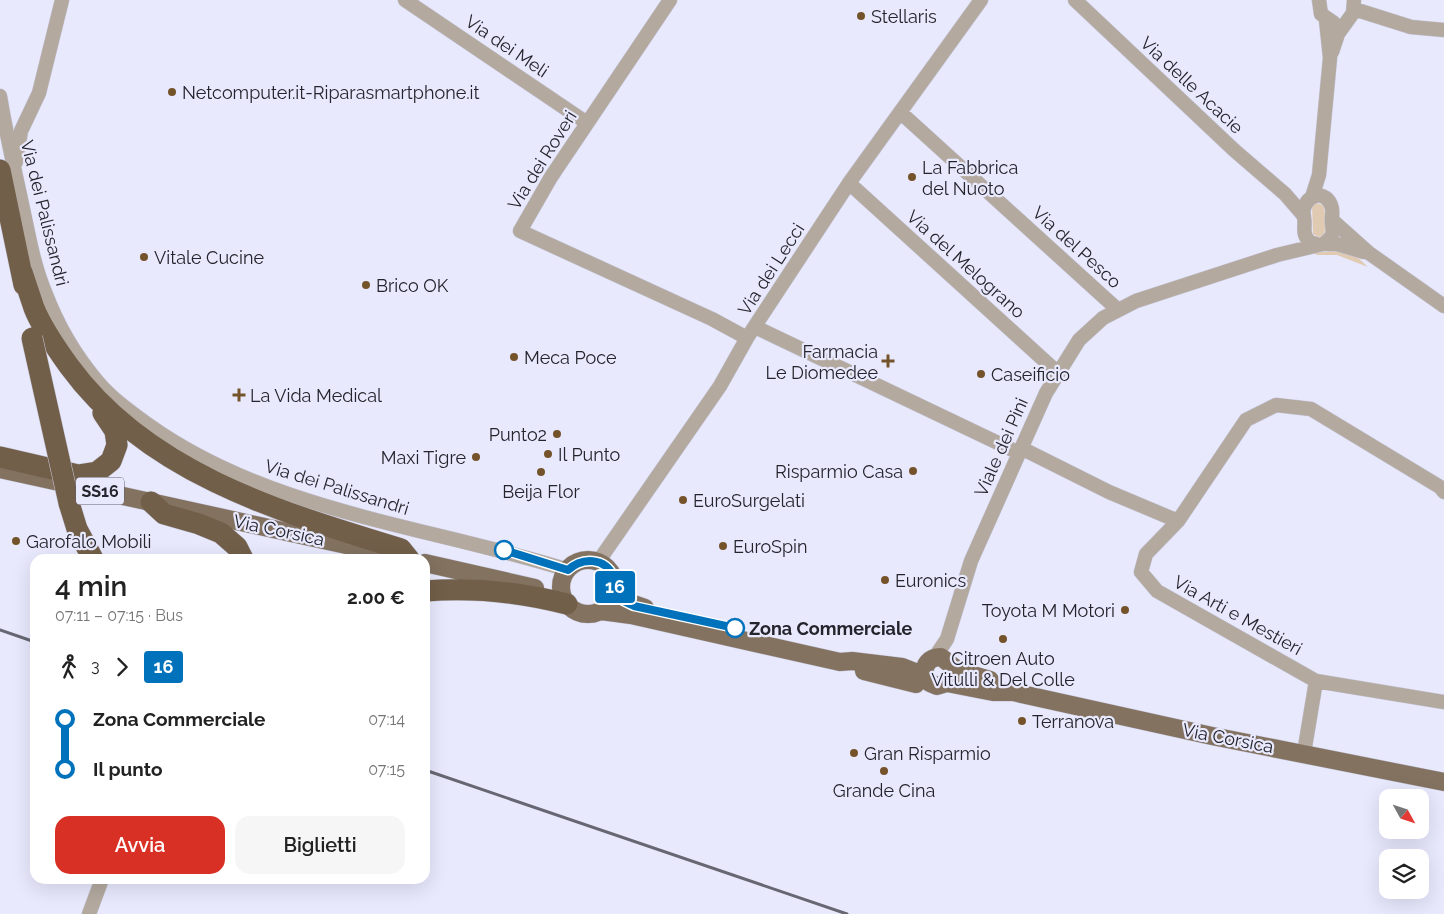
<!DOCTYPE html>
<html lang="it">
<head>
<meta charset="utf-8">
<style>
	body { margin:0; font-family:Raleway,sans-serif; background:#f6f6f6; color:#222; height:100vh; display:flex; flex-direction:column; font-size:19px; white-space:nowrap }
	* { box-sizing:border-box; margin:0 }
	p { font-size:16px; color:#767676 }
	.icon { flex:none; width:28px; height:28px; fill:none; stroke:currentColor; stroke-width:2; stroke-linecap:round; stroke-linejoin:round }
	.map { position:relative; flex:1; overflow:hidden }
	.side { position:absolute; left:30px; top:554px; width:400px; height:330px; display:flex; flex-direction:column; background:#fff; border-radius:15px; box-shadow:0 5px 20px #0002 }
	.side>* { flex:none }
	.badge { padding:0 10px; border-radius:4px; font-size:18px; line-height:32px }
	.needle { width:32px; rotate:130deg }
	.buttons { position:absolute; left:1379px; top:789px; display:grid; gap:10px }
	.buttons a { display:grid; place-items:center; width:50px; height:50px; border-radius:10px; background:#fff; box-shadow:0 5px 20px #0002; font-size:25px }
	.map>.badge { position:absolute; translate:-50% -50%; box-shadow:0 0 0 2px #fff }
	.legs { display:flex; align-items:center; gap:8px; height:55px; padding:0 25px; font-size:16px }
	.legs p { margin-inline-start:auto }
	.summary { display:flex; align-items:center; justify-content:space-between; height:85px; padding:0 25px }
	h1 { font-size:28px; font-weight:600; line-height:38px }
	.action { display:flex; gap:10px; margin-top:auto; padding:10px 25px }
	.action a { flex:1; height:58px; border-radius:15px; background:#d93025; color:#fff; font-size:20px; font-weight:600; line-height:58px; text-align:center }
	.action a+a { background:#f6f6f6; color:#222 }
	ul { padding:0 25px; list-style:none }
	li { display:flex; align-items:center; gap:18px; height:50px; font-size:19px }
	li i { display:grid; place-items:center; width:8px; height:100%; margin:0 6px; background:currentColor }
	li i::after { content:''; width:12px; height:12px; margin:-6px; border:4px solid; border-radius:50%; background:#fff }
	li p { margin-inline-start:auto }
	li:first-child i { background:linear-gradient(#0000 50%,currentColor 0) }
	li:last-child i { background:linear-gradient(currentColor 50%,#0000 0) }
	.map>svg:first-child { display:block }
	.green { fill:#e0cab2 }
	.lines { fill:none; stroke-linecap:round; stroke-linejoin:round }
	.minor-casing { stroke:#c6c6d8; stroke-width:15 }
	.major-casing { stroke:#c6c6d8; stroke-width:19 }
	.highway-casing { stroke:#c6c6d8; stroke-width:22 }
	.minor { stroke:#b3a99f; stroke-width:14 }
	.major { stroke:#837260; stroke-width:18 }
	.highway { stroke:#725f49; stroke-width:21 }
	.rail { stroke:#676773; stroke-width:3 }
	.highway-bridge-casing { stroke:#c6c6d8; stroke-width:22; stroke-linecap:butt }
	.highway-bridge { stroke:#725f49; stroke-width:21 }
	.line-1-casing { stroke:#fff; stroke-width:11 }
	.line-1 { stroke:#0072bc; stroke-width:8 }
	.poi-dot { fill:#75532a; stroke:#e9e9fe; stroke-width:2 }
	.stop-1-dot { fill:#fff; stroke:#0072bc; stroke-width:2.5 }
	.labels { text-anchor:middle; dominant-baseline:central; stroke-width:4.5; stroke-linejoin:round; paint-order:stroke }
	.shield { fill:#e9e9fe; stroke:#5f5f6b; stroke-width:1 }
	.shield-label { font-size:16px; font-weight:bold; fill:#24242c }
	.poi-label { font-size:18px; fill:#24242c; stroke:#e9e9fe; text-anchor:start }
	.street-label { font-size:18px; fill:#24242c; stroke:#e9e9fe }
	.stop-label { font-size:18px; font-weight:bold; fill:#24242c; stroke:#e9e9fe; text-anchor:start }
</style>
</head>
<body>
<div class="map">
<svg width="1444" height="914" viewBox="0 0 1444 914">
	<rect width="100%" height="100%" fill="#e9e9fe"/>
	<path class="green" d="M1316,203L1323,205C1326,212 1327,229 1323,236L1318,237L1313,234L1312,206Z
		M1340,250L1354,254L1368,267L1337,255H1317L1314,253Z"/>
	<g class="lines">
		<defs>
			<path id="minor" d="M405,0L587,123
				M670,0L551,177L520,231L712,319L747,338
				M1075,0L1234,150L1285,194L1304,216
				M1319,0L1321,14L1334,23
				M1354,9L1411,27L1444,30
				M1332,52L1338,34L1353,13L1354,0
				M0,96C6,134 15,171 23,209C29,237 34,266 45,292C57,324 75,355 97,381C112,399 131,412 150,426C272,512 428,526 568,570
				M900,112L1117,309
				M16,162L21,131L39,93L62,0
				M849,183L1057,372
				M1312,197L1319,175L1330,58L1326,20
				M1332,220L1369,253L1444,306
				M1323,244H1337L1364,252
				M755,327L1019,453
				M1021,448L1109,492L1178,521
				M1444,492L1440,487L1311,409L1276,405L1246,420L1178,521L1146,554L1141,572L1157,591L1316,681L1444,702
				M598,562L720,386L747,338L849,183L981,0
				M935,657L947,639L971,561L1046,393L1079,340L1103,318L1136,301L1277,255L1323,244C1332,239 1334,233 1332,224C1331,218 1334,211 1331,205C1324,187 1300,197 1304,217C1306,227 1301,234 1310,242L1319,245
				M1304,753L1316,681
				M89,914L102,879"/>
			<path id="major" d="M0,469L392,555
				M561 587a27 27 0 1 1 54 0a27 27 0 1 1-54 0Z
				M425,563L535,588
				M615,593L622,600L645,608
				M601,611L631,615L840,662L852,661L902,667L925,676L930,683L937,686L947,683L993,692H1013L1212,736L1444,782
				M864,671L916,684
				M925,676C923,665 929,657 941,657L959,671L990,680"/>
			<path id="highway" d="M0,170L24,285
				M22,272C26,284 30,296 34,308C42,328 56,348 69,366C147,473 280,512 401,549L409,559
				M0,457L78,475L97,472L111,461L117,445L115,431L103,413
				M151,502L164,514L199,524L221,533L237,547L243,559
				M69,503L77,529L93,559
				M425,591C473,587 520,592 567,604"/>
		</defs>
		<use href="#minor" class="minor-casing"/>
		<use href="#major" class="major-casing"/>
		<use href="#highway" class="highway-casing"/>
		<use href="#minor" class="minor"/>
		<use href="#major" class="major"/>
		<use href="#highway" class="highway"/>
		<path class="rail" d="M0,630L35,642
			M425,770L847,914"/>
		<defs>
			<path id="highway-bridge" d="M32,338L69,503"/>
		</defs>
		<use href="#highway-bridge" class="highway-bridge-casing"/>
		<use href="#highway-bridge" class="highway-bridge"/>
	</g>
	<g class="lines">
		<defs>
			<path id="line-1" d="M504,550L568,570C582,557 605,557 614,577C616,582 614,588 615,593C618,600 628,603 634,606L735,628"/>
		</defs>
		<use href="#line-1" class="line-1-casing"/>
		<use href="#line-1" class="line-1"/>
	</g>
	<g class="poi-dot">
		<circle cx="861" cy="16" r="5"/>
		<circle cx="172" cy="92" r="5"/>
		<circle cx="912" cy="177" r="5"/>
		<circle cx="144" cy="257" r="5"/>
		<circle cx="366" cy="285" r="5"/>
		<circle cx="514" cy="357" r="5"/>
		<path d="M885.5 353.5h5v5h5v5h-5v5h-5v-5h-5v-5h5z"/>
		<circle cx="981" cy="374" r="5"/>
		<path d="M236.5 387.5h5v5h5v5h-5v5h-5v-5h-5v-5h5z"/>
		<circle cx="557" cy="434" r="5"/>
		<circle cx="548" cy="454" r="5"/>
		<circle cx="476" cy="457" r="5"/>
		<circle cx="913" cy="471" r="5"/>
		<circle cx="541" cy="472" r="5"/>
		<circle cx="683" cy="500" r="5"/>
		<circle cx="16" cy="541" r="5"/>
		<circle cx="723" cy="546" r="5"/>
		<circle cx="885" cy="580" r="5"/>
		<circle cx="1125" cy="610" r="5"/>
		<circle cx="1003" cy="639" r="5"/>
		<circle cx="1022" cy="721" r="5"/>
		<circle cx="854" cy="753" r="5"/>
		<circle cx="884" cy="771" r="5"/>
	</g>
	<g class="stop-1-dot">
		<circle cx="504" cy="550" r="9"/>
		<circle cx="735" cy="628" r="9"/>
	</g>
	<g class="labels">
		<rect class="shield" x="76" y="477.5" width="48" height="27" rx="4"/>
		<g class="shield-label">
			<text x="100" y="491">SS16</text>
		</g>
		<g class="poi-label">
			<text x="871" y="16">Stellaris</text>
			<text x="182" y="92">Netcomputer.it-Riparasmartphone.it</text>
			<text x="922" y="167">La Fabbrica<tspan x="922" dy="21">del Nuoto</tspan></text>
			<text x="154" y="257">Vitale Cucine</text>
			<text x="376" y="285">Brico OK</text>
			<text x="878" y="351" text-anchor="end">Farmacia<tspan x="878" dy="21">Le Diomedee</tspan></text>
			<text x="524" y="357">Meca Poce</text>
			<text x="991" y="374">Caseificio</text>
			<text x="250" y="395">La Vida Medical</text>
			<text x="547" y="434" text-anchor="end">Punto2</text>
			<text x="558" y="454">Il Punto</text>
			<text x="466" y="457" text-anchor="end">Maxi Tigre</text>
			<text x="903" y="471" text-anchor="end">Risparmio Casa</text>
			<text x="541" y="491" text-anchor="middle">Beija Flor</text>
			<text x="693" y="500">EuroSurgelati</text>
			<text x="26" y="541">Garofalo Mobili</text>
			<text x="733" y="546">EuroSpin</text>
			<text x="895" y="580">Euronics</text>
			<text x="1115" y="610" text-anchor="end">Toyota M Motori</text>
			<text x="1003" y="658" text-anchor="middle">Citroen Auto<tspan x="1003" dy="21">Vitulli &amp; Del Colle</tspan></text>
			<text x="1032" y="721">Terranova</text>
			<text x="864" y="753">Gran Risparmio</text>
			<text x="884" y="790" text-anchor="middle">Grande Cina</text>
		</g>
		<g class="street-label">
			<text transform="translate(507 46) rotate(34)">Via dei Meli</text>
			<text transform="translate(1192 85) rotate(43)">Via delle Acacie</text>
			<text transform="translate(542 160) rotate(-58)">Via dei Roveri</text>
			<text transform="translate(45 213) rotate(76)">Via dei Palissandri</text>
			<text transform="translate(1077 247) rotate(42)">Via del Pesco</text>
			<text transform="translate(966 264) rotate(42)">Via del Melograno</text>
			<text transform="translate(771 269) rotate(-57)">Via dei Lecci</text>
			<text transform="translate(1001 447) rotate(-66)">Viale dei Pini</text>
			<text transform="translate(337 487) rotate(17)">Via dei Palissandri</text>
			<text transform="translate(279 530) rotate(12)">Via Corsica</text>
			<text transform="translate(1238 615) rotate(29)">Via Arti e Mestieri</text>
			<text transform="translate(1228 738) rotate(11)">Via Corsica</text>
		</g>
		<g class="stop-label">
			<text x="749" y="628">Zona Commerciale</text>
		</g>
	</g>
</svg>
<div class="buttons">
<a><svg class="needle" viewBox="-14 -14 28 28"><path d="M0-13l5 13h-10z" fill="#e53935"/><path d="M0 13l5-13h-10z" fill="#767676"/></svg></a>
<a><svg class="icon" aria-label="layers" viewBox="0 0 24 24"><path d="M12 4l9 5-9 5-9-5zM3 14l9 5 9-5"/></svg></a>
</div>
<b class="badge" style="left:615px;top:587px;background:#0072bc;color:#fff">16</b>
<section class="side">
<div class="summary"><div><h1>4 min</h1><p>07:11 – 07:15 · Bus</p></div><b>2.00 €</b></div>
<div class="legs"><svg class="icon" aria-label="walk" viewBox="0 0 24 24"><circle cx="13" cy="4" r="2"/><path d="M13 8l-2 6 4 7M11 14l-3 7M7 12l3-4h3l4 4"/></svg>3<svg class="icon" aria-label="forward" viewBox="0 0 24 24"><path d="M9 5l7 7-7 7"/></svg><b class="badge" style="background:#0072bc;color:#fff">16</b></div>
<ul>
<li><i style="color:#0072bc"></i><b>Zona Commerciale</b><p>07:14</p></li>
<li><i style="color:#0072bc"></i><b>Il punto</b><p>07:15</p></li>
</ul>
<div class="action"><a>Avvia</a><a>Biglietti</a></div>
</section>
</div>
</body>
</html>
